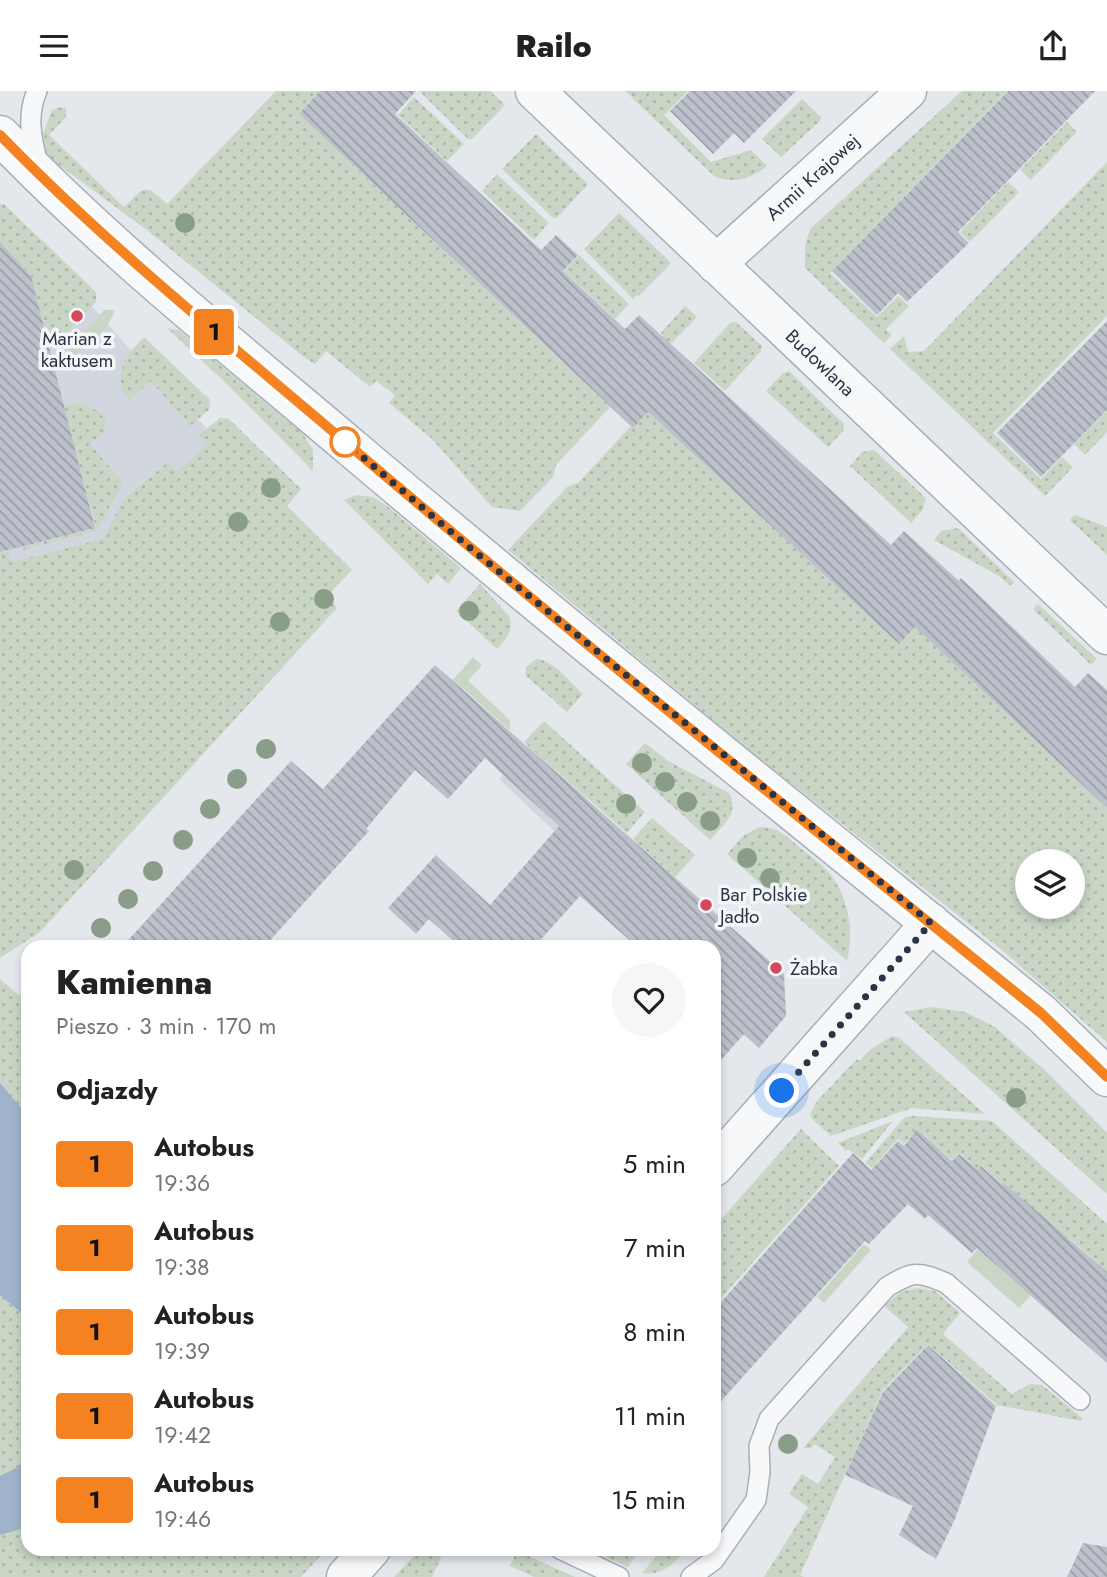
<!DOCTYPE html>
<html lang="pl">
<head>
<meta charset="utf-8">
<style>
	body { margin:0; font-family:Jost,sans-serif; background:#f6f6f6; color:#222; height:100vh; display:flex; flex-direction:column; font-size:26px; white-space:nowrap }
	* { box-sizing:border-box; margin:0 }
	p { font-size:23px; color:#767676 }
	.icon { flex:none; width:38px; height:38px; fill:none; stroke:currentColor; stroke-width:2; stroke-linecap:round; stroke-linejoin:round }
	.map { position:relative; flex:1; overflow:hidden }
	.details { position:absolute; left:21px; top:849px; width:700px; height:616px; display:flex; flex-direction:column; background:#fff; border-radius:21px; box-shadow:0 4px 10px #0003 }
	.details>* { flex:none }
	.badge { padding:0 14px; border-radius:5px; font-size:24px; line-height:46px }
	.fabs { position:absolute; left:1015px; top:758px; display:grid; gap:14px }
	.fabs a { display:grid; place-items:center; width:70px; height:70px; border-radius:50%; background:#fff; box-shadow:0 4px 10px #0003; font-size:35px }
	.you { position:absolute; width:35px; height:35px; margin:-18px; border:5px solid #fff; border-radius:50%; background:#1a73e8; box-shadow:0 0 0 10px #1a73e833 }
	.map>.badge { position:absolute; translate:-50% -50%; box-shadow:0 0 0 4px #fff }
	h2 { padding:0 35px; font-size:26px; line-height:63px }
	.round { display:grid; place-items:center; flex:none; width:74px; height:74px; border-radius:37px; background:#f6f6f6 }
	.summary { display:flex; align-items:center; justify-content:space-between; height:119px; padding:0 35px }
	h1 { font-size:33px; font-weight:800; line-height:52px }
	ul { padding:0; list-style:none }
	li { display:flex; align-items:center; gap:21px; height:84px; padding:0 35px }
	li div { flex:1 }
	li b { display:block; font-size:26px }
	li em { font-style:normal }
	li .badge { min-width:77px; font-weight:700; text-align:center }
	header { display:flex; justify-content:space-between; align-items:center; height:91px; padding:0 35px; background:#fff; font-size:32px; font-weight:800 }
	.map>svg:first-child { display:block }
	.built { fill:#d2d6de }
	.grass { fill:url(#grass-dots); fill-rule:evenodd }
	.garden { fill:#c9d6c5 }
	.water { fill:#9fb4cc }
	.building { fill:url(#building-back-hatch) }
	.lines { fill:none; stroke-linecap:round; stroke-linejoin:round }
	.service-casing { stroke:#a9aeb7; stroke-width:22 }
	.minor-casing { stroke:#a9aeb7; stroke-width:41 }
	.tertiary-casing { stroke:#a9aeb7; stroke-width:41 }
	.service { stroke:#f7f8fa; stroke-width:19 }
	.minor { stroke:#f7f8fa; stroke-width:38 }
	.tertiary { stroke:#f7f8fa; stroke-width:38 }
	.tree { fill:#899d89 }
	.line-casing { stroke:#fff; stroke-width:16 }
	.line { stroke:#f58220; stroke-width:10 }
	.walk { stroke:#2b3445; stroke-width:7; stroke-dasharray:0 12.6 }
	.poi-dot { fill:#d1495b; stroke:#f4f6f9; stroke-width:2.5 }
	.stop-dot { fill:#fff; stroke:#f58220; stroke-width:3.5 }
	.labels { text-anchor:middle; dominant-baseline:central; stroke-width:7; stroke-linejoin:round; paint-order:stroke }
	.street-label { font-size:19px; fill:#2b3445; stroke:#f4f6f9 }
	.poi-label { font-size:19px; fill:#2b3445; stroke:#f4f6f9; text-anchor:start }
</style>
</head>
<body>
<header><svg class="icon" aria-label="menu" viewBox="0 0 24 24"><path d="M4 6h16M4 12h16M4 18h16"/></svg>Railo<svg class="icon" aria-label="share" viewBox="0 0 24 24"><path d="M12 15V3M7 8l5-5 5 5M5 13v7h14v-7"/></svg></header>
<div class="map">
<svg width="1107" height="1486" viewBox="0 0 1107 1486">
	<defs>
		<pattern id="grass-dots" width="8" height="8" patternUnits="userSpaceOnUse" patternTransform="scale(1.75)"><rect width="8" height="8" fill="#c9d6c5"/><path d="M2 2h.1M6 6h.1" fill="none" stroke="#adb8ab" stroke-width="1.8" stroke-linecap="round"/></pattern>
		<pattern id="building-back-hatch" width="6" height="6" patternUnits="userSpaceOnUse" patternTransform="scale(1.75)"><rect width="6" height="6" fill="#bbc0ca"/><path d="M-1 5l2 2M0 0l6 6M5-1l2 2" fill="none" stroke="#989da6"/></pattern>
	</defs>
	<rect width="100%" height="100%" fill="#e4e7ec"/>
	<path class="built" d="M0,112L162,294L269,397L0,562Z
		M528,654L586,706L554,740L499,688Z"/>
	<path class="grass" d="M276,0H320L299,23L610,316L556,374L553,386L520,420L492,416L432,348L389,312L395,304L376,290L370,296L326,260L315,273L304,266L148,140L47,65L43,43L52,19L61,16L66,17V26L49,44L124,116C145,96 144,91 167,113Z
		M419,0H490L505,14L472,48H468Z
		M625,0H688L664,24L711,71L751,59L767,75C751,87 734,94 714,85Z
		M962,0H1007L830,182L877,226L898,205L909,215L886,238L892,244L884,252L805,177V155L810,138Z
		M414,6L464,53L447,70L398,24Z
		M802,8L821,26L820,30L781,66L762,48Z
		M1067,31L1077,41L1031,89L1020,79Z
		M536,43L588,93L557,127H553L502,78Z
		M1107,71V225L993,342L1041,388L1062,366L1073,376L1045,405L890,258L904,245L908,261L924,260Z
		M497,83L549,132L534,149L482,100Z
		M1008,91L1019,101L970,151L960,141Z
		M4,113L96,201V211L54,256L50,258L31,185L0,150V114Z
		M619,122L671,172L639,205L637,204L633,208L584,158Z
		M579,164L629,213L615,228L564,180Z
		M685,215L697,226L656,267L649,259L663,244L661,242Z
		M736,231L762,255L761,260L725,300L694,272L730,232Z
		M167,237L179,239L303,343L313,359V380L229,295Z
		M144,246L210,309L209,319L190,335L151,290L129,309C110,285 127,263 144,246Z
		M789,280L844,333L843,340L828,356L766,300L782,283Z
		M82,313L98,320L106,329L103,342L90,353L123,392L96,440L23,459L22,456L96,437L64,314Z
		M1107,320V341L1085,364L1074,353Z
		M648,321L899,553L915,536L1107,717V951L1002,859L760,668L508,459L567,396L579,391L631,335L633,337ZM1027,770H1073V816H1027Z
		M220,327L229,328L301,398L287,415L352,479L327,505L337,517L39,842L0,867V462L8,460L11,471L103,448L124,408L168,371L176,381L207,354L199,344Z
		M874,359L926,407L922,420L911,432L850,375L862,361Z
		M356,404L373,406L387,415L461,477L448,493L437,483L428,493L344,409Z
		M1075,424L1107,436V464L1070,429Z
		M958,437L1014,491L1010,495L999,485L934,449L941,440Z
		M480,493L509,525C514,540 507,547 497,558L456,520Z
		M1038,513L1097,568L1091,574L1033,518Z
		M536,568C554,569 569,591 583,603L567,621L526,585V576Z
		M544,630L645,721L627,742L524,651Z
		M645,652L668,670L729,702C740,722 723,734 710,749L626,673Z
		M652,727L695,764L675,786L633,748Z
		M760,736C777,735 784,744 797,754C807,763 821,772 830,783C849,806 854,842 847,870L727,763L744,744Z
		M0,888L28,912V1458H327L301,1486H0Z
		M932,916L965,921L995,936L1047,981L1107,1042V1103L904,921Z
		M892,945L898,946L985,1023L912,1017L831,1045L812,1028L810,1023L817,1010L857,968L859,970L871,958Z
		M911,1025L992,1030L1107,1133V1185L1089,1169L1091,1166L1069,1147L1066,1149L1004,1092L1002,1094L982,1075L978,1079L959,1062L952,1069L917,1038L904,1053L898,1048L872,1077L865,1072L904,1027Z
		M893,1030L862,1068L850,1059H845L838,1052Z
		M801,1038L839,1075L714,1215V1136Z
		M917,1197L935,1200L960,1222L943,1243L1012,1303L1030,1293L1042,1294L1082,1327L1081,1330L997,1314L928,1253L883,1299L800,1484L804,1486H764L808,1416L789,1403L802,1383L818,1393L835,1366L814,1353L812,1357H803L908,1236L884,1215L901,1201Z
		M420,1458H445L432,1486H394Z
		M588,1458H641L628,1476Z
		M663,1458H687C676,1471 661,1486 642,1482Z
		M522,1462L575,1486H534L510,1475L515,1464Z"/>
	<path class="garden" d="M104,219H115C106,244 78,266 54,273L53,270L71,257Z
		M473,566L482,574L468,590L510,629V639L453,589Z
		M864,1153L871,1159L824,1212L817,1206Z
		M978,1158L1031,1204L1019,1217L967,1171Z"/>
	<path class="water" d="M0,992L28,1025V1227L0,1204Z
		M28,1363V1436L0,1444V1385L18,1376Z"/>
	<path class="building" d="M320,0H416L395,23L541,159L556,144L578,164L563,180L625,238L639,224L891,454L904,440L959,490L961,487L1075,596L1088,582L1107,599V717L915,536L899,553L648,321L633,337L299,23Z
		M690,0H796L744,52L734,42L713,63L670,20Z
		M1008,0H1095L958,141L969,152L907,211L898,202L877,224L832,180Z
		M0,151L31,185L95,437L0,461Z
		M1107,230V319L1041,386L997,342Z
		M435,574L784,883L786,925L759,957L744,943L714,977V856H637L580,805L534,856H460L429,828L416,843L388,817L436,764L490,814L559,735L485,667L448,708L415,679L366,738L369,740L264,856H122L291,670L323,698Z
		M917,1038L952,1070L959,1063L978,1079L981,1075L1002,1094L1004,1092L1107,1181V1272L977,1157L972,1162L928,1124L925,1128L908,1113L869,1153L865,1150L714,1318V1219L853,1062L871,1079L898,1050L904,1055Z
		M928,1254L996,1315L955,1428L936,1468L899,1444L913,1415L845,1384L883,1301Z
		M1083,1452L1107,1456V1486H1067Z"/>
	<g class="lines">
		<defs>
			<path id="service" d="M37,0C26,25 32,49 38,74
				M560,1458L619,1486
				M691,1486L714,1469L756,1409L760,1381L759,1355L769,1328L887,1196C913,1180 918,1180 946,1192L1080,1309"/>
			<g id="minor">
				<path id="s1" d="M535,0L1107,544"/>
				<path id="s2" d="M716,173L907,0"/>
				<path d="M714,1076L931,832"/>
				<path d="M346,1486L371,1458"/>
			</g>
			<path id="tertiary" d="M0,44C109,158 233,256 353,358C579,549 811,735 1041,922L1107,986"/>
		</defs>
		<use href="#service" class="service-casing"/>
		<use href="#minor" class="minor-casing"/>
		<use href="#tertiary" class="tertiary-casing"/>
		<use href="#service" class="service"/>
		<use href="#minor" class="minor"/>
		<use href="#tertiary" class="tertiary"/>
	</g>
	<g class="tree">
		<circle cx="185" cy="132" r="10"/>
		<circle cx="271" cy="397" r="10"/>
		<circle cx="238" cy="431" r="10"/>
		<circle cx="324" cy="508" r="10"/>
		<circle cx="469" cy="520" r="10"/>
		<circle cx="280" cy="531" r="10"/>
		<circle cx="266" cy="658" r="10"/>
		<circle cx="642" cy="672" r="10"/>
		<circle cx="237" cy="688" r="10"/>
		<circle cx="665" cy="691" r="10"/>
		<circle cx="687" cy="711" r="10"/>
		<circle cx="626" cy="713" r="10"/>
		<circle cx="210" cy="718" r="10"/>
		<circle cx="710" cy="730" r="10"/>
		<circle cx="183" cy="749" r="10"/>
		<circle cx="747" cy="767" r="10"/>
		<circle cx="74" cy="779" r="10"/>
		<circle cx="153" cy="780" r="10"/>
		<circle cx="770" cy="787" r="10"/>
		<circle cx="128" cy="808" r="10"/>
		<circle cx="101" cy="837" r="10"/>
		<circle cx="1016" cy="1007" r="10"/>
		<circle cx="788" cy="1353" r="10"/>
	</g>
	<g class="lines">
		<defs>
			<path id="line" d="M0,44C105,152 222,246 337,344C568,541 805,731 1041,922L1107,986"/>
		</defs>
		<use href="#line" class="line-casing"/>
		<use href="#line" class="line"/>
		<path class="walk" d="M345,351L475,461L931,832L782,1000"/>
	</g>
	<g class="poi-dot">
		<circle cx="77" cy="225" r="7"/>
		<circle cx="706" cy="814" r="7"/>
		<circle cx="776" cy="877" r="7"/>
	</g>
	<circle class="stop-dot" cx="345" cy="351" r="14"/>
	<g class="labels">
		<g class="street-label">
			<text stroke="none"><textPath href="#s2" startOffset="130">Armii Krajowej</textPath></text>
			<text stroke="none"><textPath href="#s1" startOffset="394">Budowlana</textPath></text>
		</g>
		<g class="poi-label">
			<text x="77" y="247" text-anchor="middle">Marian z<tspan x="77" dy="22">kaktusem</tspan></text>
			<text x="720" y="803">Bar Polskie<tspan x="720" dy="22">Jadło</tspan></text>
			<text x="790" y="877">Żabka</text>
		</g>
	</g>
</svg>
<div class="fabs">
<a><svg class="icon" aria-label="layers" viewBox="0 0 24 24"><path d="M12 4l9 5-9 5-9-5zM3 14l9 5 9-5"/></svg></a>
</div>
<div class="you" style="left:782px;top:1000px"></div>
<b class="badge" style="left:214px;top:241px;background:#f58220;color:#111">1</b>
<section class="details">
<div class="summary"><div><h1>Kamienna</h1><p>Pieszo · 3 min · 170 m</p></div><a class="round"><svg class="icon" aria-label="heart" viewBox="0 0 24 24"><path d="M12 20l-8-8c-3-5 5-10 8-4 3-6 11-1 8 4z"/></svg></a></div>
<h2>Odjazdy</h2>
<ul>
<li><span class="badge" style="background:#f58220;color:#111">1</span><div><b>Autobus</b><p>19:36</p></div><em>5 min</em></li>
<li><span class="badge" style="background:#f58220;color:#111">1</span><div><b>Autobus</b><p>19:38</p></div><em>7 min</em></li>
<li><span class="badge" style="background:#f58220;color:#111">1</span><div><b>Autobus</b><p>19:39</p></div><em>8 min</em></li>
<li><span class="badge" style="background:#f58220;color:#111">1</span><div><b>Autobus</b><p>19:42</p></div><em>11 min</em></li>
<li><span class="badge" style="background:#f58220;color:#111">1</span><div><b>Autobus</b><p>19:46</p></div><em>15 min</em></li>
</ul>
</section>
</div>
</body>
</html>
